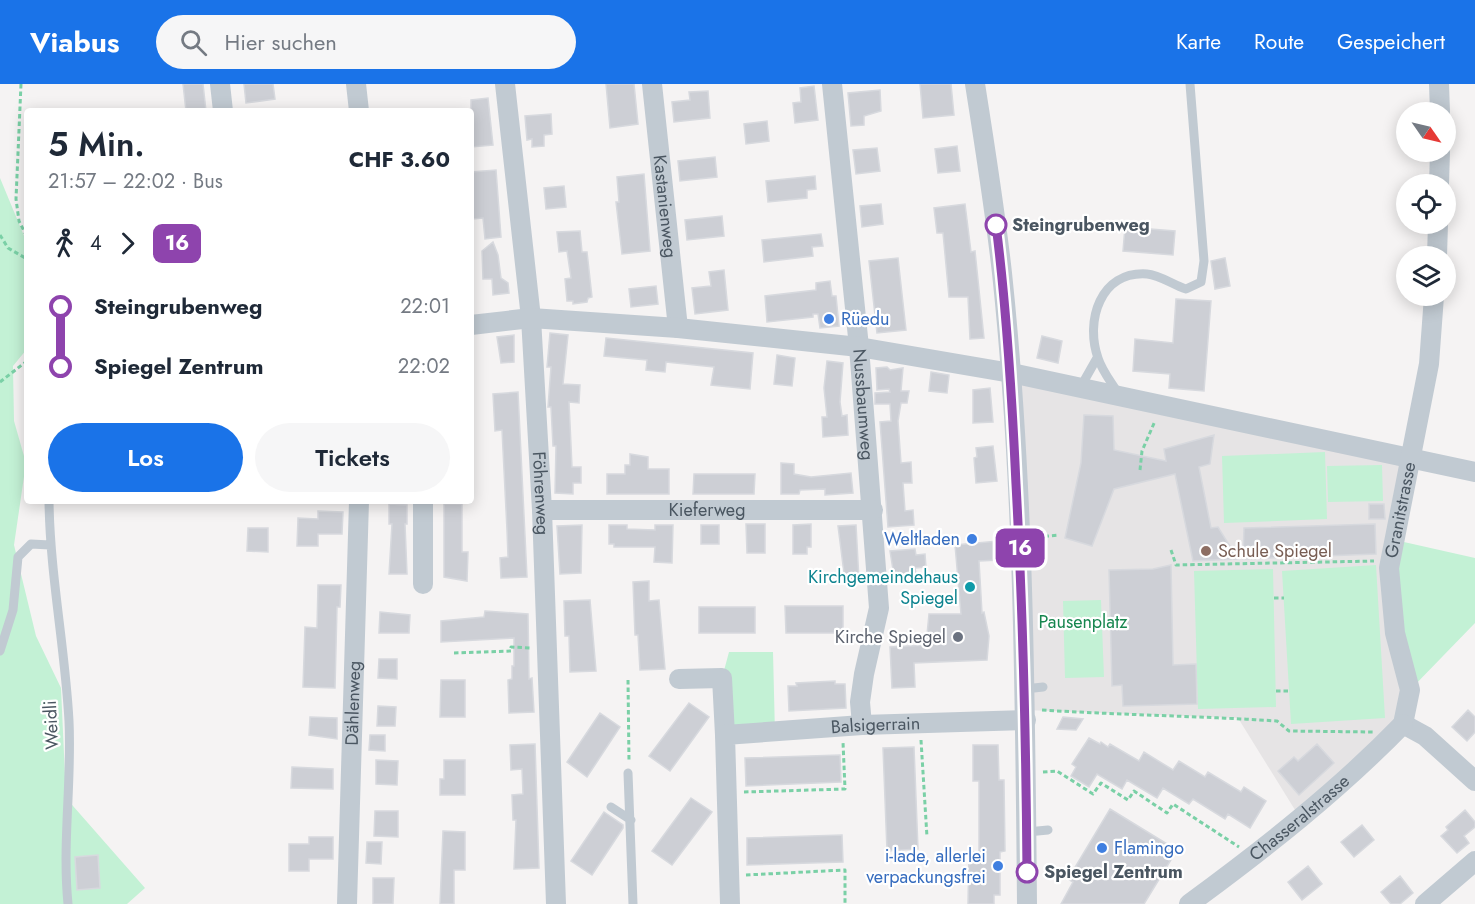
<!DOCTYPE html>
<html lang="de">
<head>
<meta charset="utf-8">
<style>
	body { margin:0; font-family:Jost,sans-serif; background:#f6f6f7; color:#1f2937; height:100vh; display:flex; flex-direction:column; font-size:22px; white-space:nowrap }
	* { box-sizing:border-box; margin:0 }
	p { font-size:20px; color:#747a83 }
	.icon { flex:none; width:33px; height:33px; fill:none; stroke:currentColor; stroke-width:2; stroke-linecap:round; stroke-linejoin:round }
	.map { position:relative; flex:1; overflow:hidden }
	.sheet { position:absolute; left:24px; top:24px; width:450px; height:396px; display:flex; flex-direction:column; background:#fff; border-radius:6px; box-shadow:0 3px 15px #0003 }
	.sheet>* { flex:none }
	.badge { padding:0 12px; border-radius:9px; font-size:21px; line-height:39px }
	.needle { width:39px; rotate:124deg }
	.tools { position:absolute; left:1396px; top:18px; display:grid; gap:12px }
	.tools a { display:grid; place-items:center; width:60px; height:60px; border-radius:50%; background:#fff; box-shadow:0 3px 15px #0003; font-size:30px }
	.map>.badge { position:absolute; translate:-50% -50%; box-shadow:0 0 0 3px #fff }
	.legs { display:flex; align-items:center; gap:9px; height:66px; padding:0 24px; font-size:20px }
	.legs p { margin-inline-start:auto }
	.headline { display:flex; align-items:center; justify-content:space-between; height:102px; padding:0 24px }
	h1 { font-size:33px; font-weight:600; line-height:45px }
	.primary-button { display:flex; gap:12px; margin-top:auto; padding:12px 24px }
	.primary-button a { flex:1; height:69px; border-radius:36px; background:#1a73e8; color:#fff; font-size:24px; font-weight:600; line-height:69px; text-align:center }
	.primary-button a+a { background:#f6f6f7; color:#1f2937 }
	ul { padding:0 24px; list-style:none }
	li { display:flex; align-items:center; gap:21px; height:60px; font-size:22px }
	li i { display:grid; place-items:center; width:9px; height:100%; margin:0 8px; background:currentColor }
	li i::after { content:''; width:15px; height:15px; margin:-8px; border:4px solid; border-radius:50%; background:#fff }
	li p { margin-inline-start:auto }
	li:first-child i { background:linear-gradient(#0000 50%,currentColor 0) }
	li:last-child i { background:linear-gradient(currentColor 50%,#0000 0) }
	header { display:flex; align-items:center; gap:36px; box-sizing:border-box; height:84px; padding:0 30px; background:#1a73e8; color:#fff }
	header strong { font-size:28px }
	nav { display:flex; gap:33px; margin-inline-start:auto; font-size:21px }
	.search { width:420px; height:54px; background:#f6f6f7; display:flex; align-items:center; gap:15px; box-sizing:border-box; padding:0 21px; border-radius:33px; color:#747a83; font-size:22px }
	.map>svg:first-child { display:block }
	.education { fill:#e6e4e5 }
	.green { fill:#c3f1d5 }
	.building { fill:#cdcfd5; stroke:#d7d9de; stroke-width:1.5 }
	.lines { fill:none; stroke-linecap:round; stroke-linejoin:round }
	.path { stroke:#7ad0a6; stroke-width:3; stroke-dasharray:4.5 3; stroke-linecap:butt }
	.lane { stroke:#c1cad2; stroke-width:9 }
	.street { stroke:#c1cad2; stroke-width:20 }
	.line-1-casing { stroke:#fff; stroke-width:14 }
	.line-1 { stroke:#8e44ad; stroke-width:9 }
	.stop-1-dot { fill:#fff; stroke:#8e44ad; stroke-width:3 }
	.shop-dot { fill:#3f7fe0; stroke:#fff; stroke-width:2 }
	.education-dot { fill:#8d6e63; stroke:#fff; stroke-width:2 }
	.culture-dot { fill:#0f9aa8; stroke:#fff; stroke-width:2 }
	.worship-dot { fill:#6b7280; stroke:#fff; stroke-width:2 }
	.labels { text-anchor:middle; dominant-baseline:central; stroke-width:4.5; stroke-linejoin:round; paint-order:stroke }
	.street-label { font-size:18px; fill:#4a5661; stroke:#fff }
	.stop-label { font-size:18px; font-weight:bold; fill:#4a5661; stroke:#fff; text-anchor:start }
	.shop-label { font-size:18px; fill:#366cbe; stroke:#fff; text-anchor:start }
	.education-label { font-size:18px; fill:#785e54; stroke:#fff; text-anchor:start }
	.culture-label { font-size:18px; fill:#0d838f; stroke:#fff; text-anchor:end }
	.park-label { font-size:18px; fill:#17864f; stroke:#fff }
	.worship-label { font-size:18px; fill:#5b616d; stroke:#fff; text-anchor:end }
</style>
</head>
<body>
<header>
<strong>Viabus</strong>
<div class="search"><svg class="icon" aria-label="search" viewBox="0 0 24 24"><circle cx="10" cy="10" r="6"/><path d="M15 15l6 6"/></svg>Hier suchen</div>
<nav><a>Karte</a><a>Route</a><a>Gespeichert</a></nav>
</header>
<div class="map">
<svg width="1475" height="820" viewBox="0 0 1475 820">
	<rect width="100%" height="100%" fill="#f5f3f3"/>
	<path class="education" d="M1011,289L1412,375L1389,484L1403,640L1300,734L1238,634L1025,626Z"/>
	<path class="green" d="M0,94L27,159V265L13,282L14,337L26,379L14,461L36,552L61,604L66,714L145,804L127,820H0Z
		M1325,368L1327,435L1224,439L1222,372Z
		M1382,381L1383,417L1328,418L1327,382Z
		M1395,456L1475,474V539L1410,606Z
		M1376,481L1385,634L1291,640L1282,487Z
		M1273,485L1276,623L1198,625L1194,487Z
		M1101,516L1104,593L1065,594L1063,517Z
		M729,568H773L775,650L725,651L722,594Z"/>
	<path class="building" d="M183,0H203L206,27H186Z
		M244,0H273L275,15L246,19Z
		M606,0H634L638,40L610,44Z
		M920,0H951L954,31L923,34Z
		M814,2L818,36L795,39L793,19L801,18L800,4Z
		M880,6L881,27L864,32V41L851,42L848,9Z
		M708,7L710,34L674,38L672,18L690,16L689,8Z
		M488,14L493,61L471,63V16Z
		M551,30L552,50L544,51V62L532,63V55L527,56L525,32Z
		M767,37L769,57L746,60L744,40Z
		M957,62L960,87L938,89L935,65Z
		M877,64L880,87L856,90L853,66Z
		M715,73L717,93L680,97L678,77Z
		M496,86L501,153L485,155L483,134L473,135L471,88Z
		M644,90L650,167L622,170L616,118H619L617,93Z
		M815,92L816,105L807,106V114L768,118L766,97Z
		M564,102L566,123L546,125L544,104Z
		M881,120L883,140L862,143L860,122Z
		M965,120L971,168L975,167L984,254L970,255L968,213H949L943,149H937L934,124Z
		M722,132L724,152L687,156L685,136Z
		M1125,143L1175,147L1173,171L1123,167Z
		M580,147L582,168H587L592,213L588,214L587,218L573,220V217H567L565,195L571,194L567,167L559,168L557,148Z
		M821,150L823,162L812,163L813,172L764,178L762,156Z
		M493,158L498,171L501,194L508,199L509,209L493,211L492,195H483L482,167Z
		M898,174L906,246L877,249L869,177Z
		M1225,174L1230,202L1215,205L1211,177Z
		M724,186L728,226L695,230L692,204L711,202L709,188Z
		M830,197L832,212H836L839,242L820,244L818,230H813V233L767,238L765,212L816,206V199Z
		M656,202L658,220L631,223L629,205Z
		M1176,215L1211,217L1204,307L1169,304L1170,290L1133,287L1135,255L1173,259Z
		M550,249L568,251L563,300L580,301L579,319L569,318L572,383H581V399H573V410L555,409L556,362H553L551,323H548L551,283H547Z
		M514,251V278L501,279L497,253Z
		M1042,252L1062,257L1058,279L1037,274Z
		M606,254L753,269L750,305L711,301L714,283L666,278L665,288L646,286L647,276L604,272Z
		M777,271L795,274L792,302L774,300Z
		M827,277L843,279L840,318L842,332L847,331L848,351L823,353L822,333H827L824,304Z
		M887,283L890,286L903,284L901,307H909L907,319H901L898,337L901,379L911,378L912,399H903L905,427L913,426L914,441L888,443L880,338L891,337L890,320H875V309L890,308L889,305L877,306L876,284Z
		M931,288L949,291L947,309L929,307Z
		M990,304L993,338L973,339V306Z
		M518,308L527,493L501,494L500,474L508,473L507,446L502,346L495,347L493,310Z
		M1084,331L1113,332L1114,366L1166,377L1164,365L1214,351L1210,380L1199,383L1211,444L1218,443L1238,475L1193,477L1175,390L1114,405L1092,462L1065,454L1081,379Z
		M993,362L997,397L976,399L974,374L977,373L976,364Z
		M630,370L648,373V385H669V410H607V390H625V381H630Z
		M781,379L794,380V390L811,393L851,389L853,409L825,411V405L800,406L799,410H781Z
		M694,390H755L754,410H693Z
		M389,420L407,421V440H405L407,490H389L392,440H389Z
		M444,420H462V468H468L467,497L444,493Z
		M1369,420H1384L1385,435H1369Z
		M318,427L343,428L342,450H318V462H297L298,434L318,435Z
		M746,440H765V469H747Z
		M811,440V463H807V470H793V441Z
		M1375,440L1376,470L1243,475L1244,444Z
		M582,441L581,489L560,490L557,442Z
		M609,441H627V445L655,446V441H673L672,479L654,478L655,463H614V460H609Z
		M701,441H719V460H701Z
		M856,441L859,496L845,497L838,442Z
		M248,444H268V468L247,467Z
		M998,457L999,476L979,477L982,529L984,528L989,552L987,576L914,579L915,603L892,604L890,563L926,561L929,530H961L955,461Z
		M915,465L916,471L925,470L926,483L915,484L916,490L894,492L890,467Z
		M1171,481L1173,581L1196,580L1197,620L1123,622L1122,601L1112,602L1109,486L1153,485Z
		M649,497V517L659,516L665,585L640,586L638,551H635L633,498Z
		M318,501H341L340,523H337L335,604L303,603L305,543L317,544Z
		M590,516L596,587L570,588L569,552H565L564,517Z
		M785,522H843V549H786Z
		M699,523H755V549H699Z
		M485,527L528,530L529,595L532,594L534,628L509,629L508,596L512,595V582H514V554L441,558V537L484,533Z
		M380,528L410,531L409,549H379Z
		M379,575H397V595L378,594Z
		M441,596H465V633H440Z
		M835,597V600H845L846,624L789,627L788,602H797L796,599Z
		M689,619L709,633L670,687L649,672Z
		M378,622L396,623L395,642H377Z
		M1468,626L1475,633V648L1467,657L1452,643Z
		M600,629L620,643L587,693L567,678Z
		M310,633L337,634V655L309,651Z
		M1063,633L1083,635L1076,646L1057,645Z
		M370,651H385V667L369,666Z
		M1089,654L1100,660L1101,658L1108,663L1110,660L1139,677L1144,668L1173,686L1179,677L1205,693L1208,688L1241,708L1244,703L1266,717L1250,744L1228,730L1225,735L1193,715L1189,720L1163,704L1157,714L1127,696L1122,705L1097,690L1089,703L1071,692L1076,683L1072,680Z
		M535,660L539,784L514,785L516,736H513L512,711L523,710L522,685L511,686L510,661Z
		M1317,660L1334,679L1299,711L1278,687L1294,673L1298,677Z
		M973,661H998L999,696H1004L1005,767L1000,768V811H994V820H968L969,768H979V697H973Z
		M914,663L918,765L887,767L883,664Z
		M840,671L841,698L746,702L745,674Z
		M376,676L398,677L397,701L376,700Z
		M444,676H465V711H440V695H444Z
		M292,683L333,685V705L291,704Z
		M691,714L712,728L672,781L652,767Z
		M1110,725L1177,766L1144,820H1061L1073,798L1068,795Z
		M1465,726L1475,738V743L1464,752L1469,759L1457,769L1441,752L1448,746L1446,743Z
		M375,727H398V753L374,752Z
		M604,728L623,741V744L592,791L571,777Z
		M1362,741L1374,756L1354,773L1341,758Z
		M443,747L465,748V786H454V820H440Z
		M842,751L843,778L747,781V754Z
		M309,753H333V775H309V787H289V760H309Z
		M367,758H382L381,780L366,779Z
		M98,771L100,804L77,806L75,773Z
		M1308,782L1322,800L1302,816L1288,798Z
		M1400,792L1413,809L1400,820H1391L1381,808Z
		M373,794H394L393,820H373Z"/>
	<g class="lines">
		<path class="path" d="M21,0L16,115L19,137L27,153
			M0,151L8,164L27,175
			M0,298L27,277
			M1140,386L1142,367L1155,337
			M1037,453L1059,451
			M1171,466L1176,481L1374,477
			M1274,514H1284
			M454,569L511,567V563L531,564
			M628,596L629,678
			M1276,607H1289
			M1042,626C1121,631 1199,632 1277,637L1289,647L1373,648
			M921,656L927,753
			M1043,688L1057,687L1093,710L1101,699L1128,716L1134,707L1167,729L1173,720L1239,763
			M744,708L845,705L843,658
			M746,791L845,786V820"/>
		<path class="lane" d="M1080,304L1097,274
			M1119,311C1112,299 1102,287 1098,274C1085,237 1100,187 1147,190C1160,191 1173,201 1186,205L1201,198L1204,177L1190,0
			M49,417C50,491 65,563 69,637C72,698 62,759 68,820
			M0,567L13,526L18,473L31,460L50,461
			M1025,605L1043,603
			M628,689L633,820
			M611,723L631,736
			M1027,748L1048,746"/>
		<g class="street">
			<path d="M220,0L223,27"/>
			<path d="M356,0L359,27"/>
			<path id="s1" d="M505,0L531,234L542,426L556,820"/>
			<path id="s2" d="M652,0L678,244"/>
			<path id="s3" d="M832,0L859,263L879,524L864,590L860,618L862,641"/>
			<path d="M975,0C985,63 995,126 1002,189C1024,398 1025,610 1027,820"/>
			<path d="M1439,0L1440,28"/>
			<path d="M1439,100L1440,68"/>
			<path d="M1437,172L1438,140"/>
			<path d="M471,241L531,234L678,244L859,263L1011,289L1475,388"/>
			<path d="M423,417V500"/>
			<path id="s4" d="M542,426H873"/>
			<path d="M679,595L722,594L725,651"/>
			<path id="s5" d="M1403,640L1410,606L1395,549L1389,484L1429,280L1434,212"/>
			<path d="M1403,640L1425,652L1475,697"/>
			<path id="s6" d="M347,820L359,417"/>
			<path id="s7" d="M730,820L725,651L862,641L1026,636"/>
			<path id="s8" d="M1189,820C1264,765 1338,707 1403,640"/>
			<path d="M1425,820L1475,777"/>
		</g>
	</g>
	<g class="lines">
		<defs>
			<path id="line-1" d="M996,141C1007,227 1012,313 1016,400C1023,529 1026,658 1027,788"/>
		</defs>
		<use href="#line-1" class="line-1-casing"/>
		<use href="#line-1" class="line-1"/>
	</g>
	<g class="stop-1-dot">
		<circle cx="996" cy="141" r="10"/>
		<circle cx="1027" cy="788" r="10"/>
	</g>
	<g class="shop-dot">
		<circle cx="829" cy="235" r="6"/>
		<circle cx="972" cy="455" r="6"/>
		<circle cx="1102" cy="764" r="6"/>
		<circle cx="998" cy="782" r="6"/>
	</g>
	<circle class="education-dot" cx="1206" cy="467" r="6"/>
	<circle class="culture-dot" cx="970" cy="503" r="6"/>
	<circle class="worship-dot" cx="958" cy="553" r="6"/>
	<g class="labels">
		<g class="street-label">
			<text stroke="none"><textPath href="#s2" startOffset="123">Kastanienweg</textPath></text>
			<text stroke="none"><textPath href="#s3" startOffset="322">Nussbaumweg</textPath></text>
			<text stroke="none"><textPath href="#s1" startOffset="411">Föhrenweg</textPath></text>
			<text stroke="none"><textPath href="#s4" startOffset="165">Kieferweg</textPath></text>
			<text stroke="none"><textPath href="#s5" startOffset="218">Granitstrasse</textPath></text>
			<text stroke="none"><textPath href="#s6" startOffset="201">Dählenweg</textPath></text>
			<text transform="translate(51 641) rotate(-93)">Weidli</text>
			<text stroke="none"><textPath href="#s7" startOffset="320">Balsigerrain</textPath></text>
			<text stroke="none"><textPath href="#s8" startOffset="140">Chasseralstrasse</textPath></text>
		</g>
		<g class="stop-label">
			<text x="1012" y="141">Steingrubenweg</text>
			<text x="1044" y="788">Spiegel Zentrum</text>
		</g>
		<g class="shop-label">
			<text x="841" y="235">Rüedu</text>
			<text x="960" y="455" text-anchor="end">Weltladen</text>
			<text x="1114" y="764">Flamingo</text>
			<text x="986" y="772" text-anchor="end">i-lade, allerlei<tspan x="986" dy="21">verpackungsfrei</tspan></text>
		</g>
		<g class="education-label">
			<text x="1218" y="467">Schule Spiegel</text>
		</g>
		<g class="culture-label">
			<text x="958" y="493">Kirchgemeindehaus<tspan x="958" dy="21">Spiegel</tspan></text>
		</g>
		<g class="park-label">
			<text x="1083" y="538">Pausenplatz</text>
		</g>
		<g class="worship-label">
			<text x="946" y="553">Kirche Spiegel</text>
		</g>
	</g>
</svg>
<div class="tools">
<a><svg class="needle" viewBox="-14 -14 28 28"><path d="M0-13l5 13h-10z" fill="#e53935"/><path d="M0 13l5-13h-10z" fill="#747a83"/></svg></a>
<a><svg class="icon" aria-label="locate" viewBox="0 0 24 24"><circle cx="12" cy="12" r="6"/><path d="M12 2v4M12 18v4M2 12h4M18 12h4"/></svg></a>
<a><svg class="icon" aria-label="layers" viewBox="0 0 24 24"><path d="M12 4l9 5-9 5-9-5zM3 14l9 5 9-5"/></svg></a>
</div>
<b class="badge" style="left:1020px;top:464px;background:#8e44ad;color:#fff">16</b>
<section class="sheet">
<div class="headline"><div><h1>5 Min.</h1><p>21:57 – 22:02 · Bus</p></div><b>CHF 3.60</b></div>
<div class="legs"><svg class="icon" aria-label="walk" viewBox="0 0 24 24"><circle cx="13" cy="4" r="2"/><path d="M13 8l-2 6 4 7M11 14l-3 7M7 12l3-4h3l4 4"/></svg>4<svg class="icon" aria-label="forward" viewBox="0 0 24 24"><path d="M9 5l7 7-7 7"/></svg><b class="badge" style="background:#8e44ad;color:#fff">16</b></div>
<ul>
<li><i style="color:#8e44ad"></i><b>Steingrubenweg</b><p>22:01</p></li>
<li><i style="color:#8e44ad"></i><b>Spiegel Zentrum</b><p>22:02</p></li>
</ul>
<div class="primary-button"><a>Los</a><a>Tickets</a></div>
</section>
</div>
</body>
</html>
